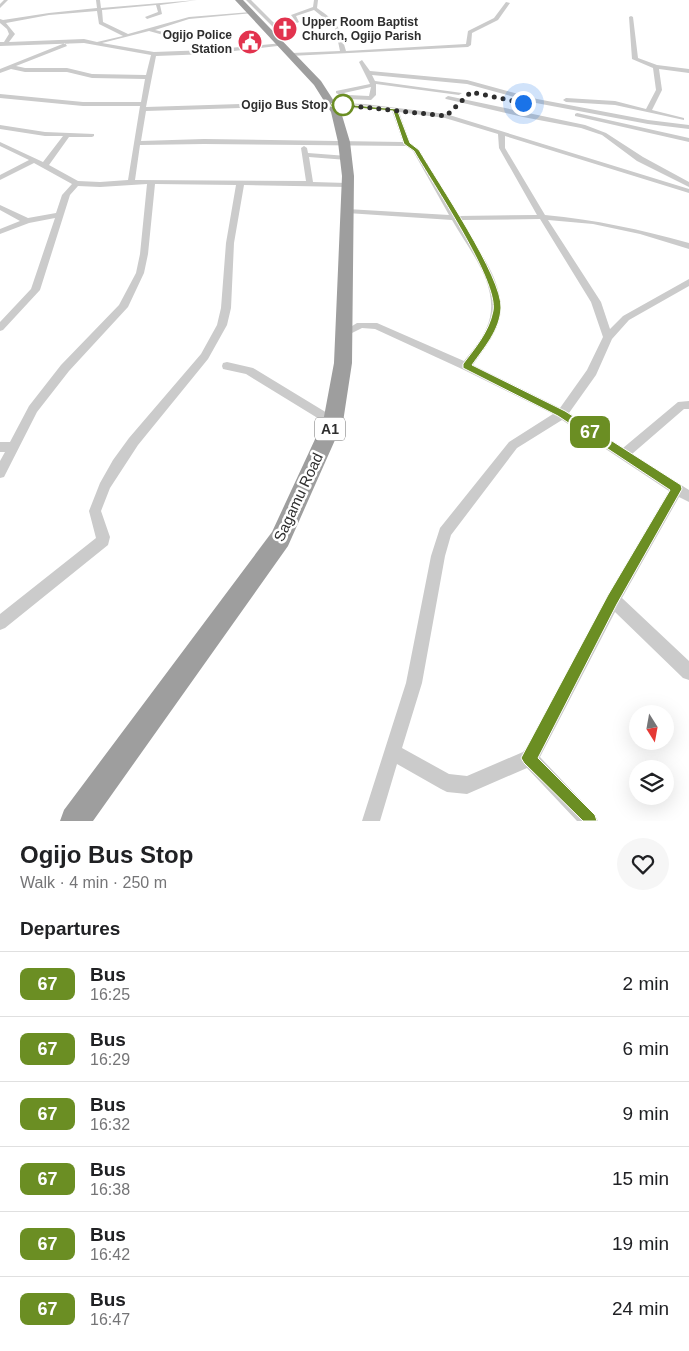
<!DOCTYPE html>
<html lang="en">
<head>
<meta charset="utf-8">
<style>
	body { margin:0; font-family:Helvetica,sans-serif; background:#f6f6f6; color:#202124; height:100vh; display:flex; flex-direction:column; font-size:19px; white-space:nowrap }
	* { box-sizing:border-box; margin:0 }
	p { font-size:16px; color:#757577 }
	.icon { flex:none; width:28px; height:28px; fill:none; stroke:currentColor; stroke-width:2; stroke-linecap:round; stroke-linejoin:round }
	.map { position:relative; height:821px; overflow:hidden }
	.panel { display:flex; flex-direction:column; background:#fff; flex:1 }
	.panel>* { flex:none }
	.badge { padding:0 10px; border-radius:8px; font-size:18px; line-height:32px }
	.needle { width:32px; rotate:169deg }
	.buttons { position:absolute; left:629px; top:705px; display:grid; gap:10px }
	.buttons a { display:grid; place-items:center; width:45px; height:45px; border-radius:50%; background:#fff; box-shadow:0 5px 20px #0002; font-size:25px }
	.you { position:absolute; width:25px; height:25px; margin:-12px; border:4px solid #fff; border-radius:50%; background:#1a73e8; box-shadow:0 0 0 8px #1a73e833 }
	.map>.badge { position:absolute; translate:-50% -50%; box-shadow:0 0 0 2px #fff }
	h2 { padding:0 20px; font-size:19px; line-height:45px }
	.round { display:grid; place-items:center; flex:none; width:52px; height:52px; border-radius:26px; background:#f6f6f6 }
	.summary { display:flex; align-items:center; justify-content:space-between; height:85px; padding:0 20px }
	h1 { font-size:24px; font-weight:600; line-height:38px }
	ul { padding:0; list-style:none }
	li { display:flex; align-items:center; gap:15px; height:65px; padding:0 20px; border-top:1px solid #e0e0e0 }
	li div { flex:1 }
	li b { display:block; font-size:19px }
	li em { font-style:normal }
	li .badge { min-width:55px; font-weight:700; text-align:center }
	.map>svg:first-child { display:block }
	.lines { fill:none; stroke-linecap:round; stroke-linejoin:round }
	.minor { fill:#cbcbcb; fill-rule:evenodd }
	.trunk { fill:#9e9e9e; fill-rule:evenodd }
	.line { fill:#6b8e23; stroke:#fff }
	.walk { stroke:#2e2e2e; stroke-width:5; stroke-dasharray:0 9 }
	.stop-dot { fill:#fff; stroke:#6b8e23; stroke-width:2.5 }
	.labels { text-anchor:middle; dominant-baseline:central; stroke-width:5; stroke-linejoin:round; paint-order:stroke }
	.far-poi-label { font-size:12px; font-weight:bold; fill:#2e2e2e; stroke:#fff; text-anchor:start }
	.far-stop-label { font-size:12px; font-weight:bold; fill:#2e2e2e; stroke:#fff; text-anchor:end }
	.shield { fill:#fff; stroke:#6d6d6d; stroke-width:1 }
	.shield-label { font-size:14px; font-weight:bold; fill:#2e2e2e }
	.street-label { font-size:15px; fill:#2e2e2e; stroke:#fff }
</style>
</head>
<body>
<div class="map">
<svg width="689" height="821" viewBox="0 0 689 821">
	<rect width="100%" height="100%" fill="#fff"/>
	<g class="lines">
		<path class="minor" d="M4,0H8L0,8V4Z
			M96,0H100L101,8L197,0L160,5L162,14L147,19L145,17L158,12L156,5L102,10L103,22L128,34L189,17L251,12L253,13L189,19L155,30L187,38L185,41L149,31L102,43L154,52L208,50L283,43L286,45L208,54L156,56L146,107L330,101L333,103L365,104L446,114L689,189V193L505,136V148L545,215C596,220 639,229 689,243V249L640,234L593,224L548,220L601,302L610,329L623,316L689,279V286L629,320L612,339L596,375L569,413L623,448L678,402L689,401V409H684L632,454L689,490V502L679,497L622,598L689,661V680L683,678L615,612L540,757L595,815L598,821H577L527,768L467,794L447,792L441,789L397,764L380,821H362L406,683L431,556L440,528L509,442L553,414L462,369L375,329L362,328L344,337L339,334L357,323H377L464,361C472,351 481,341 486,329C504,291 471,253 452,220L347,213L343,211L347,209L449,215L413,151L406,146L204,144L140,145L135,180L306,181L301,148L304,146L307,148L308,153L347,156L351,158L347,160L309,157L313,182L347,183L351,185L347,187L244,185L234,243L231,308L227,325L208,359L138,445L110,488L101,511L110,537L108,545L5,628L0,630V614L96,538L89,511L100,483L113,460L129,438L201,354L217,325L221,308L226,243L236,185L155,184L148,254L144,273L128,307L69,371L37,412L4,477L0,478V461L5,452H0V442H10L29,406L61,365L119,305L136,273L140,254L147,184L100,187L78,186L70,195L40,290L3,330L0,331V322L31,289L55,218L29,223L0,234V229L20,221L0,210V205L28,218L56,213L62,195L72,184L34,163L0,180V175L29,160L0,146V142L43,162L63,136H45L0,129V125L45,132L94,134V136L92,137H69L49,165L78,181L100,182L128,180L140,106H83L0,98V94L83,102H141L145,79L92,78L67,72H25L11,69L0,73V69L65,43L67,46L16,66L25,68H67L92,74L146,75L151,55L84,43L0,46V42H4L9,34L7,29L0,23V19L3,20L49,13L97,8ZM97,11L99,24L123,36L97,42L84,39L9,42L15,34L6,23L49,15ZM329,105L332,107L392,111L403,142L204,139L141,141L146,111ZM399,112L445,118L498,134L499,148L537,215L458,216L419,150L410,143ZM540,219L591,302L603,337L587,370L560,408L473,365C481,353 490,342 496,329C513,291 479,252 460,220ZM562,420L669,491L608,595L530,743L523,752L467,776L449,774L402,748L422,683L445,556L451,535L517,448Z
			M246,0H251L285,34V36L273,38V36L280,34Z
			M314,0H318L317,8C338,23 339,25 346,51L466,44L468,31L494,18L506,2L510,3L498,20L472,33L471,45L468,47L290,56L292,53L340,51L335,27L314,10L296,16L299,22L297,23L291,15L313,7Z
			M631,16L633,17L638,58L657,65L689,69V73L659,69L662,90L652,110L684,118V120L615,105L566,102L563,100L566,98L615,101L646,109L656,90L653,68L632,59L629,17Z
			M362,60L370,71L467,80L537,99L648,120L689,125V129L648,124L536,103L467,84L372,75L375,81L462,93L459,95L376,84V95L371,100L347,99L336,93V91L370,84L359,62ZM371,87L369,96L348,95L344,93Z
			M448,96L585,125L606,133L643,157L689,182V187L637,161L602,135L581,128L523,117L446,99L445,98Z
			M577,113L689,138V142L575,116V114Z
			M227,362L253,368L337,419L339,422L337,425H329L246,374L223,369L222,366L223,363Z"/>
		<path class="trunk" d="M235,0H243L321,81L341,112L350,142L354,176L352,363L343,422L288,546L93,821H60L64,810L272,532L323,422L334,363L342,176L338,142L331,112L314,85Z"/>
	</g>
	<path class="line" d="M332,103L397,109L410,143L419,150C437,181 503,278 501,308C500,330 484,348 472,365L565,411L681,485L682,489L617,604L538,758L595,815L597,821H583L524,763L521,758L608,595L670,490L558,416L463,368V364C475,348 489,332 493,311C499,281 431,181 414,151L404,144L393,111L330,106Z"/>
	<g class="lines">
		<path class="walk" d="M343,105L446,116L471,92L523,103"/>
	</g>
	<defs>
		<symbol id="church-disc" viewBox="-11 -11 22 22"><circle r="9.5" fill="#e2334e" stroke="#fff"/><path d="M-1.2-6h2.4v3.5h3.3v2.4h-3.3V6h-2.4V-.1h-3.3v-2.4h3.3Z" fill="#fff"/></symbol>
		<symbol id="civic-disc" viewBox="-11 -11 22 22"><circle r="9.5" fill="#e2334e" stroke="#fff"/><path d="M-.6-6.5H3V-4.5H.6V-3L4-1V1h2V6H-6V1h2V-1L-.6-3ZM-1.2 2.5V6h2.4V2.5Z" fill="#fff"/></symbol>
	</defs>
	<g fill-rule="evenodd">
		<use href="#church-disc" x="271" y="15" width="28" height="28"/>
		<use href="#civic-disc" x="236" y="28" width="28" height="28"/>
	</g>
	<circle class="stop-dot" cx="343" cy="105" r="10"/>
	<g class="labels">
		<g class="far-poi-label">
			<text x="302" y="22">Upper Room Baptist<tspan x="302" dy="14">Church, Ogijo Parish</tspan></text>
			<text x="232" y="35" text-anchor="end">Ogijo Police<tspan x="232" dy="14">Station</tspan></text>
		</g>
		<g class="far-stop-label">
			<text x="328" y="105">Ogijo Bus Stop</text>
		</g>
		<rect class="shield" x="315" y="417.5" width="30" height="23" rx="4"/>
		<g class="shield-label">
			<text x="330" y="429">A1</text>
		</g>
		<g class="street-label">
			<text transform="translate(298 497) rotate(-65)">Sagamu Road</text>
		</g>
	</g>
</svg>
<div class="buttons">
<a><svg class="needle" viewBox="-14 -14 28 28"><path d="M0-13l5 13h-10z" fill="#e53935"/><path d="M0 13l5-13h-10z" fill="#757577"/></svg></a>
<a><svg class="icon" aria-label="layers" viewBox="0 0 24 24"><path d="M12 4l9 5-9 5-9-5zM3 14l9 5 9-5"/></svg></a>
</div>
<div class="you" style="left:523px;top:103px"></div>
<b class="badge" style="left:590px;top:432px;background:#6b8e23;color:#fff">67</b>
</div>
<section class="panel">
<div class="summary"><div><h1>Ogijo Bus Stop</h1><p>Walk · 4 min · 250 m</p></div><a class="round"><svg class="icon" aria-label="heart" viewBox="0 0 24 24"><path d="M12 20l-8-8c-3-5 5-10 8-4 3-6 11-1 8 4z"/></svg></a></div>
<h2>Departures</h2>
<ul>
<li><span class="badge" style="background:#6b8e23;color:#fff">67</span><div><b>Bus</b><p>16:25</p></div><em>2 min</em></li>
<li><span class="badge" style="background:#6b8e23;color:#fff">67</span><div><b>Bus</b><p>16:29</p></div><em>6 min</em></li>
<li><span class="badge" style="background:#6b8e23;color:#fff">67</span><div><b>Bus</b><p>16:32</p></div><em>9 min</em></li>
<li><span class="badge" style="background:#6b8e23;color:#fff">67</span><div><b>Bus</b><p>16:38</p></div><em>15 min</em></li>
<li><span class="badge" style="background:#6b8e23;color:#fff">67</span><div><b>Bus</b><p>16:42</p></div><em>19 min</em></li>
<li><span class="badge" style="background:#6b8e23;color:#fff">67</span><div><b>Bus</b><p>16:47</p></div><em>24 min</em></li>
</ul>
</section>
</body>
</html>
